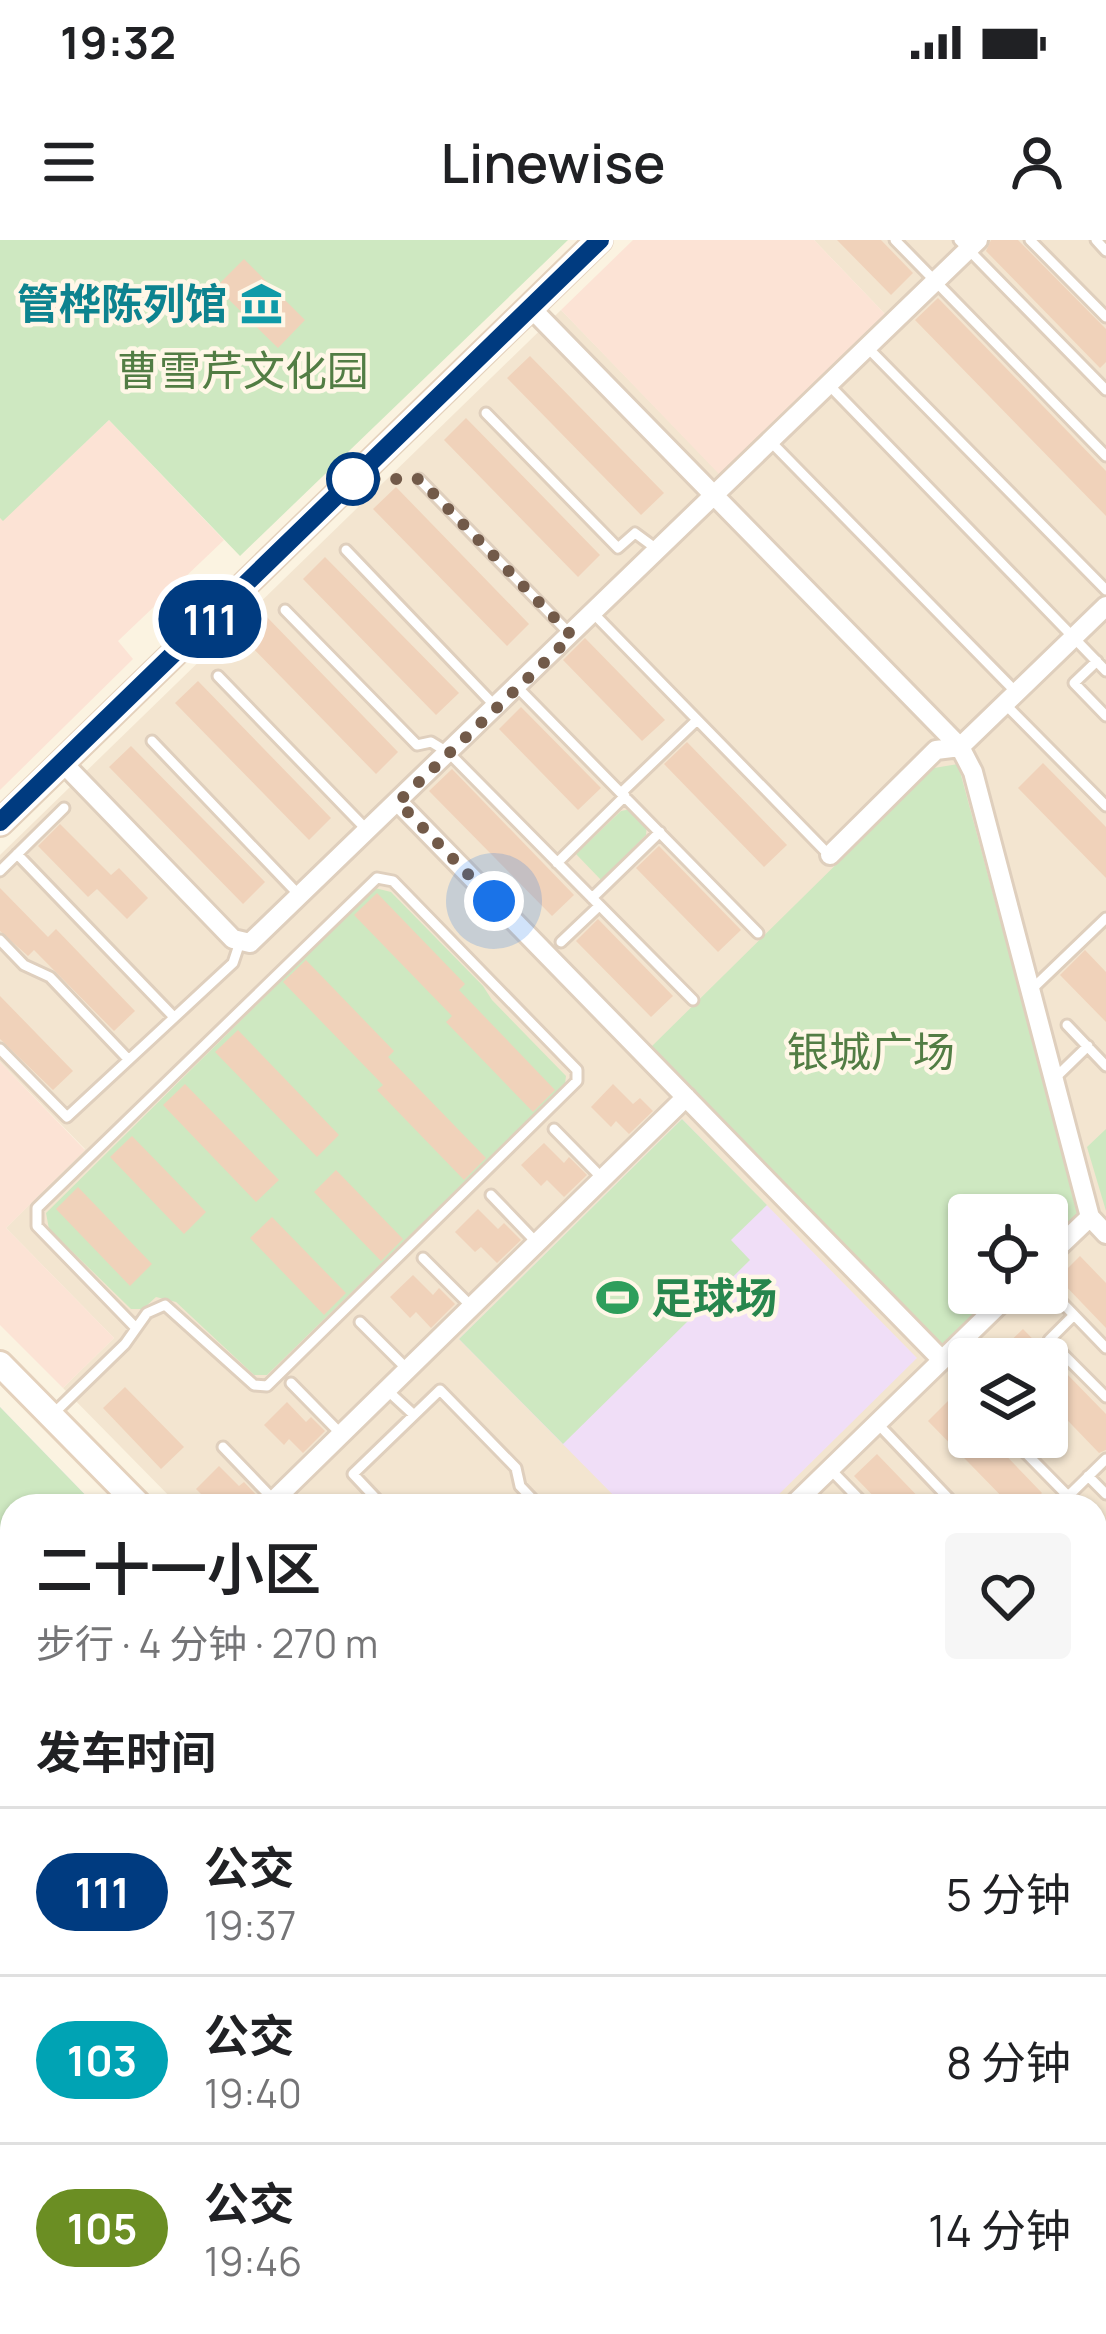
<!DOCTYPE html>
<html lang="zh">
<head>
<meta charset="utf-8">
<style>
	body { margin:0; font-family:Manrope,"Noto Sans SC",sans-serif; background:#f6f6f6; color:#202124; height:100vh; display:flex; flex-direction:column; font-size:45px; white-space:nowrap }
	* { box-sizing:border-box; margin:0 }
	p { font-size:39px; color:#757577 }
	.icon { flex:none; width:66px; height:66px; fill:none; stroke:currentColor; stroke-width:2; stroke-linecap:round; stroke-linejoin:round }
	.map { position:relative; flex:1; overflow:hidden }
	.sheet { position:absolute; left:0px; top:1254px; width:1107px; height:840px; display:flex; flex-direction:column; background:#fff; border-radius:36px 36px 0 0; box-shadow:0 3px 9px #0004 }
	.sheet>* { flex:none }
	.badge { padding:0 24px; border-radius:39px; font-size:42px; line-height:78px }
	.tools { position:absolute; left:948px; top:954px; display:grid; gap:24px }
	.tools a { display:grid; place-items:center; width:120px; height:120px; border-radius:12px; background:#fff; box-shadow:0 3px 9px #0004; font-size:60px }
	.you { position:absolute; width:60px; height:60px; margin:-30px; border:9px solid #fff; border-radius:50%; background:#1a73e8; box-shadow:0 0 0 18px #1a73e833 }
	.map>.badge { position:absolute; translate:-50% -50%; box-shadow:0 0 0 6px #fff }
	h2 { padding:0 36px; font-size:45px; line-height:108px }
	.round { display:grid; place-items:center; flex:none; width:126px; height:126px; border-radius:12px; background:#f6f6f6 }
	.overview { display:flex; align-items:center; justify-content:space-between; height:204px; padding:0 36px }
	h1 { font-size:57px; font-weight:600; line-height:90px }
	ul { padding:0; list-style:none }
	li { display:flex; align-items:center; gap:36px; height:168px; padding:0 36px; border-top:3px solid #e0e0e0 }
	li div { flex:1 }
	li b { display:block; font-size:45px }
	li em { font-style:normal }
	li .badge { min-width:132px; font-weight:700; text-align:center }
	.status { display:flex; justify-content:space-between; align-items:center; height:84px; padding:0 60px; background:#fff; direction:ltr }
	.status svg { height:33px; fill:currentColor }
	header { display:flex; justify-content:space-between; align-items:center; height:156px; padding:0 36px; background:#fff; font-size:54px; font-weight:600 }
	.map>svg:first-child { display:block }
	.residential { fill:#f3e5d0; fill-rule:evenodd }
	.commercial { fill:#fce3d5 }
	.education { fill:#f0def7 }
	.green { fill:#cee8c1 }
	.building { fill:#f0d2ba }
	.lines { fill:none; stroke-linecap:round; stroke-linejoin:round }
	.lane-casing { stroke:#dfcfbd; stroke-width:15 }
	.street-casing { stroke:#dfcfbd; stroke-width:24 }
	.secondary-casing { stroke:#e4d1bc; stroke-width:30 }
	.lane { stroke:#fff; stroke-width:9 }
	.street { stroke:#fff; stroke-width:18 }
	.secondary { stroke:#fff; stroke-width:24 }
	.line-casing { stroke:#fff; stroke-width:27 }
	.line { stroke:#003b80; stroke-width:18 }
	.walk { stroke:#725a49; stroke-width:12; stroke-dasharray:0 21.6 }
	.stop-dot { fill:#fff; stroke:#003b80; stroke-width:6 }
	.labels { text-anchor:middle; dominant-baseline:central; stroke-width:9; stroke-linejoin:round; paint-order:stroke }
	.culture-label { font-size:42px; font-weight:bold; fill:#0d838f; stroke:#fff7e7; text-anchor:end }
	.park-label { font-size:42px; fill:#527d44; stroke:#fff7e7 }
	.leisure-label { font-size:42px; font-weight:bold; fill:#27864d; stroke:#fff7e7; text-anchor:start }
</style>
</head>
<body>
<div class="status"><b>19:32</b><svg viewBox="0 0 49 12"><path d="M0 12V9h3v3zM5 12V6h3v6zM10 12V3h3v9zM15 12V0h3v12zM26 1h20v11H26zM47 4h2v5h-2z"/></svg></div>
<header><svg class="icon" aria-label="menu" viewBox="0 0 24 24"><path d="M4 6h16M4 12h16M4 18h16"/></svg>Linewise<svg class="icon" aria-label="person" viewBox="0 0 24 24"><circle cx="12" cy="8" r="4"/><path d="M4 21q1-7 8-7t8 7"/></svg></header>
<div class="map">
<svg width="1106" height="2094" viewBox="0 0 1106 2094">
	<rect width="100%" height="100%" fill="#fbf3e1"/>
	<path class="residential" d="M814,0H1106V1466L1095,1477V1266H296L289,1259L282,1266H179L63,1148L114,1098L6,988L85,909L0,822V615L561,70L719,233L885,74ZM969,975H1047V1053H969ZM969,1119H1047V1197H969Z
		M1106,1534V1727L1095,1715V1544Z
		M12,1537V1944L0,1947V1550Z
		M1095,1957L1106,1969V2094H984L972,2082H1095Z
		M12,2002V2082H886L897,2094H0V2004Z"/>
	<path class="commercial" d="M633,0H814L885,74L719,234L561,70Z
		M109,180L224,300L118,401L133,419L0,550V278L3,280Z
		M0,822L85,910L6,988L114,1098L63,1148L0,1085Z
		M1095,1383L1106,1395V1466L1095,1477Z
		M0,1623L12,1635V1712L0,1724Z
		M1095,1715L1106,1727V1845L1095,1856Z"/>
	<path class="education" d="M682,879L917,1118L767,1266H699L687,1255L676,1266H624L459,1099Z
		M0,1167L96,1266H12V1537L0,1550Z
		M1106,1845V1921L1095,1910V1856Z"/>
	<path class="green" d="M0,0H568L240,316L109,180L3,281L0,278Z
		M958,524L1078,969L1075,980L1047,1008V975H969V1053H1001L943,1106L935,1103L649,809L934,528Z
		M631,569L647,583L646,595L601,640L576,614L621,571Z
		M375,648L391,652L483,746L492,760L566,836L565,844L267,1135H254L176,1062L156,1057L143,1069H131L49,989L46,973Z
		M682,879L767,965L731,1000L750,1020L563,1204L459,1099Z
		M1106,889V971L1087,907Z
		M0,1167L96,1266H12V1349L0,1361Z
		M12,1430V1496L0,1484V1442Z
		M12,1871V1944L8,1945L0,1937V1883Z"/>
	<path class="building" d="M837,0H881L913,33L891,55Z
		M991,0H1018L1106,89V122L1100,128L986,11Z
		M244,19L305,80L278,108L216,47Z
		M938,58L1106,231V276L915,80Z
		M530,116L664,253L641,275L507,138Z
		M466,178L600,315L578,337L444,200Z
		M396,247L529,384L507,406L373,269Z
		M325,317L459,453L436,475L303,339Z
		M265,375L398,512L376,534L242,397Z
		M585,398L665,480L642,501L563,420Z
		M198,441L331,578L309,600L175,463Z
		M521,467L601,548L578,570L499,489Z
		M687,502L787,605L764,627L664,524Z
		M131,506L265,642L243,664L109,527Z
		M1043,523L1106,587V638L1018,548Z
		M452,529L574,655L552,676L429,551Z
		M60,584L111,635L119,628L148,658L127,679L97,649L88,657L38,606Z
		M659,606L741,690L718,712L636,628Z
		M0,648L48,697L56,689L135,771L114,791L34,710L28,716L0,691Z
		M377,653L465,744L459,750L555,850L533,872L446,782L452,776L354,675Z
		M598,679L673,756L651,777L576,701Z
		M1085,710L1106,732V782L1060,735Z
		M306,720L394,811L388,817L486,918L464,940L377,850L383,845L283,742Z
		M0,756L73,831L53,850L0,799Z
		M238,790L339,895L317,917L215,812Z
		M185,844L279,940L256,962L163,865Z
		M613,844L633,864L640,858L653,871L629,894L616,881L611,887L591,867Z
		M132,896L206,972L184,994L110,917Z
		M544,903L564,923L569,917L587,935L564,957L547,940L541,946L521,925Z
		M336,930L403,999L381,1021L314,952Z
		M78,947L152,1024L130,1046L56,969Z
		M478,969L498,989L504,983L521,1000L497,1023L481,1007L475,1012L455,992Z
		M272,977L346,1053L324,1075L250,998Z
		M1080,1016L1106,1043V1088L1058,1038Z
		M413,1035L433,1055L439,1048L455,1064L431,1088L416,1072L410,1078L390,1057Z
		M1023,1089L1106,1174V1210L1099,1213L1047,1159V1119H1008L1000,1111Z
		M125,1147L184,1207L161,1229L103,1168Z
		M950,1159L969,1178V1197H988L1042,1253L1029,1266H1011L928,1181Z
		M287,1162L306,1182L311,1177L325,1191L303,1213L289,1199L284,1205L264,1185Z
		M877,1214L927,1266H883L854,1236Z
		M219,1226L239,1246L244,1242L258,1257L255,1266H213L196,1249Z"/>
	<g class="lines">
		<defs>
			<path id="lane" d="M895,0L1106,216
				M959,0L1106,150
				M1030,0L1106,77
				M1096,0L1106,11
				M867,107L1106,350
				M830,146L1106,431
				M486,173L618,308L635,293L658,310
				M771,202L1015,451
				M419,239L570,394
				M346,310L496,467
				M285,370L417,505L431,502L449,513L693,760
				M594,374L829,615
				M1097,421L1074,443L1106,476
				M218,436L367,590
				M518,448L758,693
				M1005,464L1106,566
				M152,501L300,656
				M621,553L697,480
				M17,614L173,776
				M557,623L625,556
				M0,631L64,568
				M592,658L660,592
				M0,700L24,725L50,737L128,819
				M561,702L599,666
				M1032,749L1106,678
				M1067,785L1106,826
				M0,809L67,877L233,723L240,702
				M1054,839L1088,806
				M554,889L603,939
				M491,955L537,1003
				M423,1018L470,1065
				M1047,1047L1106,1108
				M1074,1075L1049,1100L1106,1157
				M360,1082L407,1129
				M291,1143L341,1194
				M387,1150L414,1175
				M53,1174L125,1104L147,1073L165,1065L254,1145L267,1146L577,841V830L393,641L377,638L37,968V986L135,1087
				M877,1183L956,1266
				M1010,1197L1068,1256
				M223,1207L273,1259
				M830,1229L866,1266
				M1088,1236L1106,1254
				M383,1266L353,1234L440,1150L516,1228L520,1246L539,1266
				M1058,1266L1106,1219
				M1095,1299L1106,1310
				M1095,1598L1106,1609
				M0,1618L12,1631
				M0,1737L12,1725
				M0,1760L12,1773
				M1095,1929L1106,1940
				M1095,1972L1106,1983
				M75,2082L86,2094
				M188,2082L200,2094
				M543,2082L554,2094
				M660,2082L671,2094
				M780,2082L792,2094
				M1064,2082L1075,2094
				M60,2094L65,2082
				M312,2094L324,2082
				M524,2094L536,2082"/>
			<path id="street" d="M530,67L960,507L973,532L1090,977L1106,994
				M62,522L233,699L250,703L978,0
				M398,562L942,1120
				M830,615L936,510L960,507L1106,366
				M1047,1018L1090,977
				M268,1266L686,857
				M792,1266L1011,1053
				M1095,1701L1106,1712
				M0,1868L12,1857
				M850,2094L863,2082"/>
			<path id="secondary" d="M0,583L599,0
				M0,1124L140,1266
				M1095,1505L1106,1494
				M0,1973L12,1972
				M941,2082L952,2094"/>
		</defs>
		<use href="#lane" class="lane-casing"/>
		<use href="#street" class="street-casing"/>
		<use href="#secondary" class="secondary-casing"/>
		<use href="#lane" class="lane"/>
		<use href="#street" class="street"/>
		<use href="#secondary" class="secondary"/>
	</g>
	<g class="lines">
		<defs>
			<path id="line" d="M0,582L600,0"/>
		</defs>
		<use href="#line" class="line-casing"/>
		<use href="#line" class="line"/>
		<path class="walk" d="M353,239H419L572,396L398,562L494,661"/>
	</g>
	<defs>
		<symbol id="museum-bare" viewBox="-9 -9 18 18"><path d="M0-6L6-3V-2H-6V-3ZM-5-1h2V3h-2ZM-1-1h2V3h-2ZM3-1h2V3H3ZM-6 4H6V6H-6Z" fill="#0f9aa8" stroke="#fff7e7" stroke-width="2.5" paint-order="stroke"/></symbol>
		<symbol id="stadium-bare" viewBox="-9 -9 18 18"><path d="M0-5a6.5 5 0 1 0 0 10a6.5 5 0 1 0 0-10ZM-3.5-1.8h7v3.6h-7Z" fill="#2e9e5b" stroke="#fff7e7" stroke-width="2.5" paint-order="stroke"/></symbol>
	</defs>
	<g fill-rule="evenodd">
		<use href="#museum-bare" x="232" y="34" width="59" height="59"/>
		<use href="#stadium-bare" x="588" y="1028" width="59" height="59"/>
	</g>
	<circle class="stop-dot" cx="353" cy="239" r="24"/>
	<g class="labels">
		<g class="culture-label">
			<text x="227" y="63">管桦陈列馆</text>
		</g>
		<g class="park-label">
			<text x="243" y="130">曹雪芹文化园</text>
			<text x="871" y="811">银城广场</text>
		</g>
		<g class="leisure-label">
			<text x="651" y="1057">足球场</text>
		</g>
	</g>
</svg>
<div class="tools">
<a><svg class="icon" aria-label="locate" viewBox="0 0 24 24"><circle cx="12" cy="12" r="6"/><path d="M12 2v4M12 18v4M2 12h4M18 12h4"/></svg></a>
<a><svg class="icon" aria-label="layers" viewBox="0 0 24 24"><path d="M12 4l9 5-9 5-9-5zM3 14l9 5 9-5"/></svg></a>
</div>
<div class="you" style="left:494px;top:661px"></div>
<b class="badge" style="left:210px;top:379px;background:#003b80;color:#fff">111</b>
<section class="sheet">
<div class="overview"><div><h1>二十一小区</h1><p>步行 · 4 分钟 · 270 m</p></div><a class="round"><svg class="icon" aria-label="heart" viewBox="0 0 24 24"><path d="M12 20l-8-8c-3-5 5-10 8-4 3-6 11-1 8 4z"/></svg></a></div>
<h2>发车时间</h2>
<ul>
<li><span class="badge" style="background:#003b80;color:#fff">111</span><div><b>公交</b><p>19:37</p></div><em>5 分钟</em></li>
<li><span class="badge" style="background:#00a3b4;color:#fff">103</span><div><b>公交</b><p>19:40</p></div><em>8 分钟</em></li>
<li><span class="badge" style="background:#6b8e23;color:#fff">105</span><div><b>公交</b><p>19:46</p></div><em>14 分钟</em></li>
</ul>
</section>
</div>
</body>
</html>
